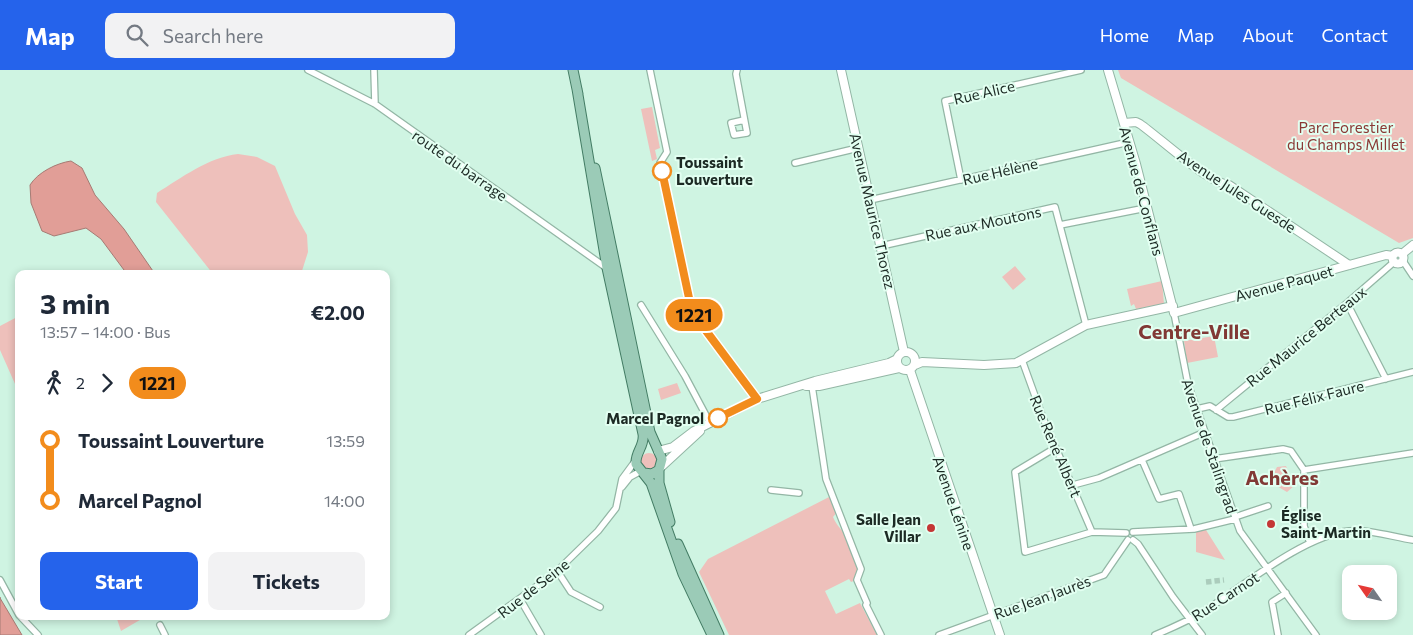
<!DOCTYPE html>
<html lang="en">
<head>
<meta charset="utf-8">
<style>
	body { margin:0; font-family:Commissioner,sans-serif; background:#f2f2f3; color:#1f2937; height:100vh; display:flex; flex-direction:column; font-size:19px; white-space:nowrap }
	* { box-sizing:border-box; margin:0 }
	p { font-size:16px; color:#747a83 }
	.icon { flex:none; width:28px; height:28px; fill:none; stroke:currentColor; stroke-width:2; stroke-linecap:round; stroke-linejoin:round }
	.map { position:relative; flex:1; overflow:hidden }
	.drawer { position:absolute; left:15px; top:200px; width:375px; height:350px; display:flex; flex-direction:column; background:#fff; border-radius:10px; box-shadow:0 2px 8px #0003 }
	.drawer>* { flex:none }
	.badge { padding:0 10px; border-radius:16px; font-size:18px; line-height:32px }
	.needle { width:32px; rotate:304deg }
	.controls { position:absolute; left:1342px; top:495px; display:grid; gap:10px }
	.controls a { display:grid; place-items:center; width:55px; height:55px; border-radius:10px; background:#fff; box-shadow:0 2px 8px #0003; font-size:25px }
	.map>.badge { position:absolute; translate:-50% -50%; box-shadow:0 0 0 2px #fff }
	.legs { display:flex; align-items:center; gap:8px; height:55px; padding:0 25px; font-size:16px }
	.legs p { margin-inline-start:auto }
	.head { display:flex; align-items:center; justify-content:space-between; height:85px; padding:0 25px }
	h1 { font-size:28px; font-weight:700; line-height:38px }
	.button { display:flex; gap:10px; margin-top:auto; padding:10px 25px }
	.button a { flex:1; height:58px; border-radius:10px; background:#2563eb; color:#fff; font-size:20px; font-weight:700; line-height:58px; text-align:center }
	.button a+a { background:#f2f2f3; color:#1f2937 }
	ul { padding:0 25px; list-style:none }
	li { display:flex; align-items:center; gap:18px; height:60px; font-size:19px }
	li i { display:grid; place-items:center; width:8px; height:100%; margin:0 6px; background:currentColor }
	li i::after { content:''; width:12px; height:12px; margin:-6px; border:4px solid; border-radius:50%; background:#fff }
	li p { margin-inline-start:auto }
	li:first-child i { background:linear-gradient(#0000 50%,currentColor 0) }
	li:last-child i { background:linear-gradient(currentColor 50%,#0000 0) }
	header { display:flex; align-items:center; gap:30px; box-sizing:border-box; height:70px; padding:0 25px; background:#2563eb; color:#fff }
	header strong { font-size:24px }
	nav { display:flex; gap:28px; margin-inline-start:auto; font-size:18px }
	.search { width:350px; height:45px; background:#f2f2f3; display:flex; align-items:center; gap:12px; box-sizing:border-box; padding:0 18px; border-radius:10px; color:#747a83; font-size:19px }
	.map>svg:first-child { display:block }
	.green { fill:#eec0bb }
	.water { fill:#e19e97; stroke:#a67b74 }
	.lines { fill:none; stroke-linecap:round; stroke-linejoin:round }
	.street-tunnel { stroke:#abccbc; stroke-width:5.5; stroke-dasharray:5.5 3; stroke-linecap:butt }
	.street-casing { stroke:#93b6a5; stroke-width:8 }
	.secondary-casing { stroke:#93b6a5; stroke-width:10 }
	.primary-casing { stroke:#437c64; stroke-width:11 }
	.street { stroke:#fff; stroke-width:5.5 }
	.secondary { stroke:#fff; stroke-width:8 }
	.primary { stroke:#9bcbb7; stroke-width:9 }
	.line-1-casing { stroke:#fff; stroke-width:11 }
	.line-1 { stroke:#f28c1c; stroke-width:8 }
	.stop-1-dot { fill:#fff; stroke:#f28c1c; stroke-width:2.5 }
	.poi-dot { fill:#c43635; stroke:#e2fff1; stroke-width:2 }
	.labels { text-anchor:middle; dominant-baseline:central; stroke-width:4; stroke-linejoin:round; paint-order:stroke }
	.street-label { font-size:15px; fill:#1c2a24; stroke:#e2fff1 }
	.park-label { font-size:15px; fill:#8a3935; stroke:#e2fff1 }
	.stop-label { font-size:15px; font-weight:bold; fill:#1c2a24; stroke:#e2fff1; text-anchor:start }
	.poi-label { font-size:15px; font-weight:bold; fill:#1c2a24; stroke:#e2fff1; text-anchor:start }
	.district-label { font-size:20px; font-weight:bold; fill:#813935; stroke:#e2fff1 }
</style>
</head>
<body>
<header>
<strong>Map</strong>
<div class="search"><svg class="icon" aria-label="search" viewBox="0 0 24 24"><circle cx="10" cy="10" r="6"/><path d="M15 15l6 6"/></svg>Search here</div>
<nav><a>Home</a><a>Map</a><a>About</a><a>Contact</a></nav>
</header>
<div class="map">
<svg width="1413" height="565" viewBox="0 0 1413 565">
	<rect width="100%" height="100%" fill="#cff4e2"/>
	<path class="green" d="M1118,0H1413V168L1399,173L1121,8Z
		M652,37L660,78L655,80L657,89L652,91L641,39Z
		M238,84L257,87L275,96L295,144L307,165L308,182L301,204H213L156,132L157,123C181,108 209,87 238,84Z
		M1015,196L1026,209L1013,220L1002,207Z
		M1162,211L1164,234L1136,239L1134,234L1131,236L1127,219Z
		M19,246V323L0,280V256Z
		M1214,266L1218,287L1187,293L1184,271Z
		M677,313L681,323L661,330L658,319Z
		M641 391a8 8 0 1 1 16 0a8 8 0 1 1-16 0Z
		M1286,396L1294,416L1287,422L1270,412L1269,404L1274,403L1277,397Z
		M831,426L837,442L833,447C837,456 842,460 847,467C855,479 860,497 856,510L851,512L849,509L825,521L836,544L860,533L877,565H729L699,502L708,489Z
		M1206,460L1225,490L1196,482V461Z
		M116,546H144L145,547L121,561Z"/>
	<path class="water" d="M71,91L82,98L95,125L124,159L155,204H127L101,169L86,158L54,166L42,161L31,133L30,115C38,102 57,93 71,91Z
		M0,527V528L22,565H0Z"/>
	<g class="lines">
		<path class="street-tunnel" d="M1206,512L1224,510"/>
		<defs>
			<path id="street" d="M308,0L375,34L608,199
				M374,0L375,34
				M650,0L667,82L660,93L693,242L757,329
				M737,0L736,4L747,63L734,65L731,53L744,50
				M795,93L858,78
				M961,110L945,31L1081,0
				M870,130L1129,72
				M1060,155L1146,138
				M881,176L1055,137L1086,255
				M1403,191L1413,206
				M1347,233L1386,309
				M641,235L685,306L710,353
				M1174,243L1188,314L1240,461L1316,565
				M1022,290L1043,348L1092,462
				M812,316L826,409L861,499L857,510L867,533
				M1197,339L1210,336L1228,347H1233L1413,302
				M1216,340L1347,233L1394,192
				M1055,378L1015,402L1025,482L1092,462L1126,463
				M1214,389L1283,379L1291,381L1304,400V456L1310,473
				M1142,390L1159,429L1179,424L1191,459
				M1304,400L1413,383
				M1073,415L1099,408L1205,362
				M622,417L630,407L641,401
				M771,420L799,423
				M1235,447L1268,436
				M1133,462L1194,459L1235,449
				M1133,470L1138,474L1173,527L1202,565
				M558,502L571,522L600,537
				M0,510L19,545
				M520,529L541,565
				M866,535L881,565
				M20,546L38,565
				M160,555L165,565
				M469,565L555,503L598,461L616,438L622,409L636,390
				M939,565L1104,505L1128,470
				M1155,565C1172,558 1190,550 1206,540C1243,516 1305,465 1349,461C1369,459 1393,467 1413,470
				M1278,565L1272,532L1286,523"/>
			<path id="secondary" d="M841,0L904,282
				M1108,0L1136,94L1174,243L1386,185L1393,186
				M1124,53L1136,52L1140,54C1160,68 1208,113 1229,115L1349,195
				M1392.5 188a5.5 5.5 0 1 1 11 0a5.5 5.5 0 1 1-11 0Z
				M1402,184L1413,175
				M897 291a9 9 0 1 1 18 0a9 9 0 1 1-18 0Z
				M915,295L922,292L984,295L1016,293L1086,255L1173,236
				M910,300L1000,565
				M806,316H819L899,298
				M658,381L673,377L694,361L757,329L815,311L889,293L897,289
				M661,397L700,361"/>
			<path id="primary" d="M573,0L578,24
				M577,19L607,198L643,364C645,376 635,382 636,394L651,413L683,504L712,565
				M595,98L650,362L662,389L659,400L652,404L644,403
				M659,400V413L670,452
				M678,474L719,565"/>
		</defs>
		<use href="#street" class="street-casing"/>
		<use href="#secondary" class="secondary-casing"/>
		<use href="#primary" class="primary-casing"/>
		<use href="#street" class="street"/>
		<use href="#secondary" class="secondary"/>
		<use href="#primary" class="primary"/>
	</g>
	<g class="lines">
		<defs>
			<path id="line-1" d="M662,101L692,242L757,329L718,348"/>
		</defs>
		<use href="#line-1" class="line-1-casing"/>
		<use href="#line-1" class="line-1"/>
	</g>
	<g class="stop-1-dot">
		<circle cx="662" cy="101" r="9"/>
		<circle cx="718" cy="348" r="9"/>
	</g>
	<g class="poi-dot">
		<circle cx="1271" cy="454" r="5"/>
		<circle cx="931" cy="458" r="5"/>
	</g>
	<g class="labels">
		<g class="street-label">
			<text transform="translate(984 22) rotate(-13)">Rue Alice</text>
			<text transform="translate(460 95) rotate(35)">route du barrage</text>
			<text transform="translate(1000 101) rotate(-13)">Rue Hélène</text>
			<text transform="translate(1142 121) rotate(75)">Avenue de Conflans</text>
			<text transform="translate(1237 121) rotate(33)">Avenue Jules Guesde</text>
			<text transform="translate(873 141) rotate(77)">Avenue Maurice Thorez</text>
			<text transform="translate(983 153) rotate(-12)">Rue aux Moutons</text>
			<text transform="translate(1284 213) rotate(-15)">Avenue Paquet</text>
			<text transform="translate(1306 266) rotate(-39)">Rue Maurice Berteaux</text>
			<text transform="translate(1314 327) rotate(-14)">Rue Félix Faure</text>
			<text transform="translate(1056 376) rotate(67)">Rue René Albert</text>
			<text transform="translate(1210 376) rotate(71)">Avenue de Stalingrad</text>
			<text transform="translate(954 433) rotate(71)">Avenue Lénine</text>
			<text transform="translate(533 518) rotate(-38)">Rue de Seine</text>
			<text transform="translate(1225 526) rotate(-33)">Rue Carnot</text>
			<text transform="translate(1042 527) rotate(-20)">Rue Jean Jaurès</text>
		</g>
		<g class="park-label">
			<text x="1346" y="57">Parc Forestier<tspan x="1346" dy="17">du Champs Millet</tspan></text>
		</g>
		<g class="stop-label">
			<text x="676" y="92">Toussaint<tspan x="676" dy="17">Louverture</tspan></text>
			<text x="704" y="348" text-anchor="end">Marcel Pagnol</text>
		</g>
		<g class="poi-label">
			<text x="1281" y="445">Église<tspan x="1281" dy="17">Saint-Martin</tspan></text>
			<text x="921" y="449" text-anchor="end">Salle Jean<tspan x="921" dy="17">Villar</tspan></text>
		</g>
		<g class="district-label">
			<text x="1194" y="261">Centre-Ville</text>
			<text x="1282" y="407">Achères</text>
		</g>
	</g>
</svg>
<div class="controls">
<a><svg class="needle" viewBox="-14 -14 28 28"><path d="M0-13l5 13h-10z" fill="#e53935"/><path d="M0 13l5-13h-10z" fill="#747a83"/></svg></a>
</div>
<b class="badge" style="left:694px;top:245px;background:#f28c1c;color:#111">1221</b>
<section class="drawer">
<div class="head"><div><h1>3 min</h1><p>13:57 – 14:00 · Bus</p></div><b>€2.00</b></div>
<div class="legs"><svg class="icon" aria-label="walk" viewBox="0 0 24 24"><circle cx="13" cy="4" r="2"/><path d="M13 8l-2 6 4 7M11 14l-3 7M7 12l3-4h3l4 4"/></svg>2<svg class="icon" aria-label="forward" viewBox="0 0 24 24"><path d="M9 5l7 7-7 7"/></svg><b class="badge" style="background:#f28c1c;color:#111">1221</b></div>
<ul>
<li><i style="color:#f28c1c"></i><b>Toussaint Louverture</b><p>13:59</p></li>
<li><i style="color:#f28c1c"></i><b>Marcel Pagnol</b><p>14:00</p></li>
</ul>
<div class="button"><a>Start</a><a>Tickets</a></div>
</section>
</div>
</body>
</html>
